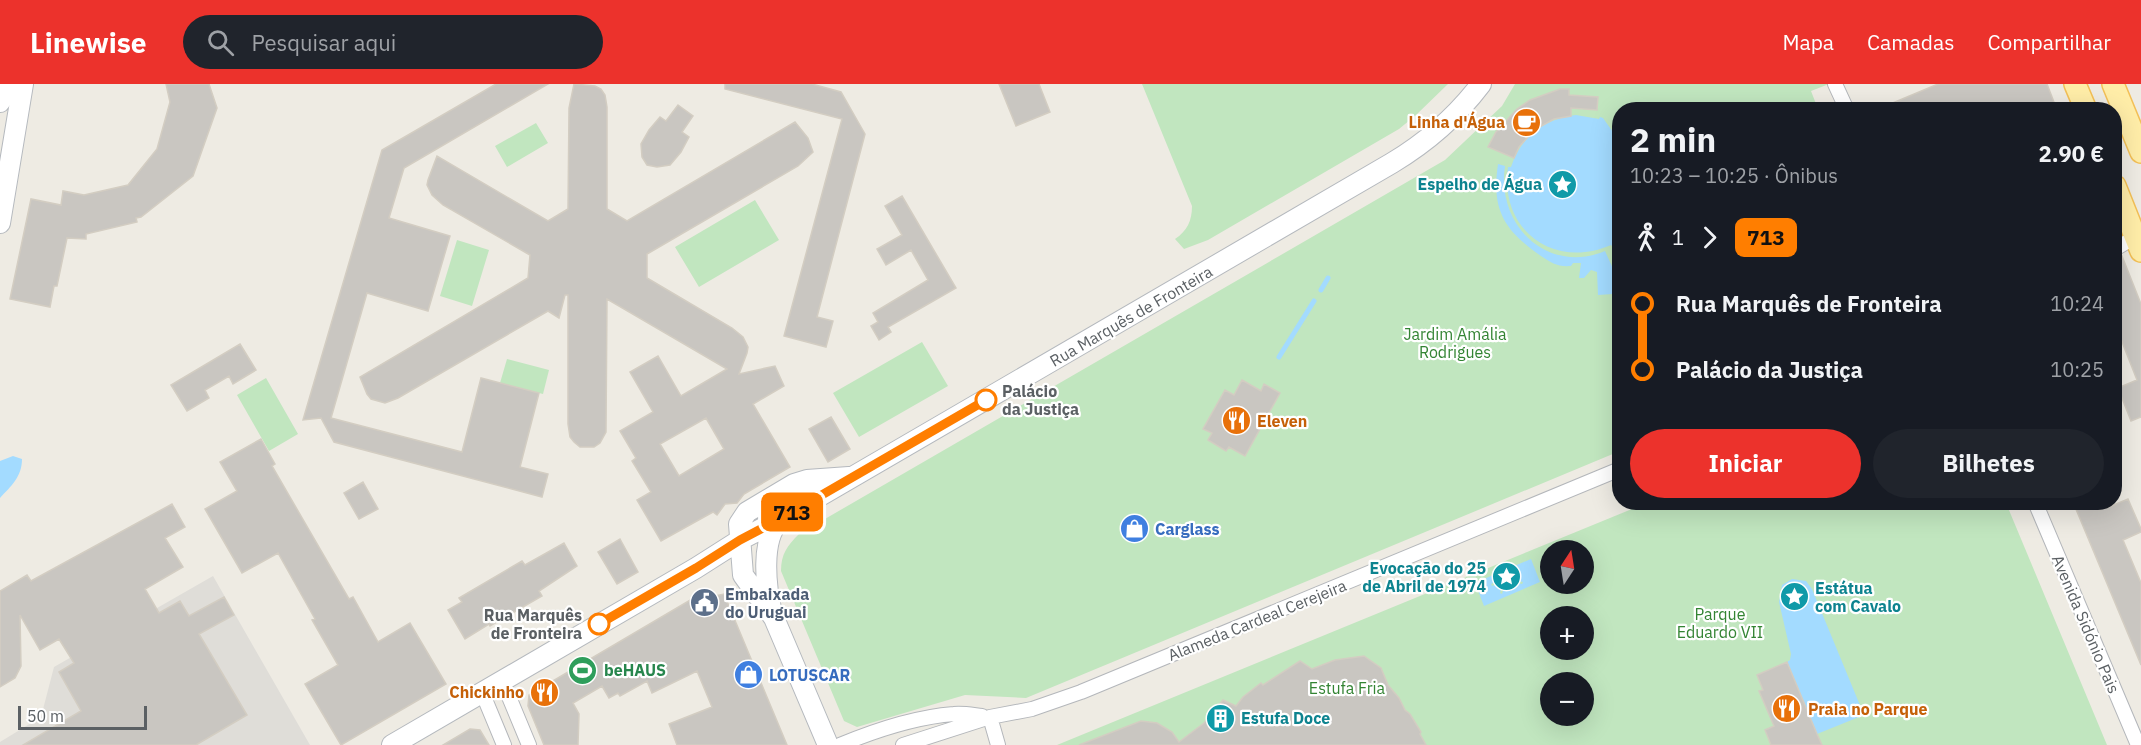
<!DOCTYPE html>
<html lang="pt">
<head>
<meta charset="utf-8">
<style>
	body { margin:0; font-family:"IBM Plex Sans",sans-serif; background:#20242c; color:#f1f3f6; height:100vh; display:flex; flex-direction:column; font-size:22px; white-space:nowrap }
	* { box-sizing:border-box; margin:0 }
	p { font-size:20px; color:#9ea1a6 }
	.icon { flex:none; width:33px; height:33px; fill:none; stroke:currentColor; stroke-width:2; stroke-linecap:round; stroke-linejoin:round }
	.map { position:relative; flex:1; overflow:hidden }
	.panel { position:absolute; left:1612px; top:18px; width:510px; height:408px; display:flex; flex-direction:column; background:#171b24; border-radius:24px; box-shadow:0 6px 24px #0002 }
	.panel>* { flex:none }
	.badge { padding:0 12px; border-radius:9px; font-size:21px; line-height:39px }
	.needle { width:39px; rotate:12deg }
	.controls { position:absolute; left:1540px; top:456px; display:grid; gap:12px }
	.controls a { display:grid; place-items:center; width:54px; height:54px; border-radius:50%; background:#171b24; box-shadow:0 6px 24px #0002; font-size:30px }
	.scale { position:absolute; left:18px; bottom:15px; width:129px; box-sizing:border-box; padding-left:6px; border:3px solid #5b6064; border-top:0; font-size:16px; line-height:21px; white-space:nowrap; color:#5b6064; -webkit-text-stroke:4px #fff; paint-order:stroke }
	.map>.badge { position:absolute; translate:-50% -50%; box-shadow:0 0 0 3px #fff }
	.legs { display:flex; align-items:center; gap:9px; height:66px; padding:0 18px; font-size:20px }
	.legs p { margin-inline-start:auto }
	.headline { display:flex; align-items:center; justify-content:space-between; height:102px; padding:0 18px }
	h1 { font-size:33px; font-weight:700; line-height:45px }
	.action { display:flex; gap:12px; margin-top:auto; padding:12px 18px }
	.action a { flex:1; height:69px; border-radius:36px; background:#ec322c; color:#fff; font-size:24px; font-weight:700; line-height:69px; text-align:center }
	.action a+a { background:#20242c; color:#f1f3f6 }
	ul { padding:0 18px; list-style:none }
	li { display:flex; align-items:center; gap:21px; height:66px; font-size:22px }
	li i { display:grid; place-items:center; width:9px; height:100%; margin:0 8px; background:currentColor }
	li i::after { content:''; width:15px; height:15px; margin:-8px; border:4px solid; border-radius:50%; background:#171b24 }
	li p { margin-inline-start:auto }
	li:first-child i { background:linear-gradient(#0000 50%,currentColor 0) }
	li:last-child i { background:linear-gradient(currentColor 50%,#0000 0) }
	header { display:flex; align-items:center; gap:36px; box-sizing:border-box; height:84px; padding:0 30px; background:#ec322c; color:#fff }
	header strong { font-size:28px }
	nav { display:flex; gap:33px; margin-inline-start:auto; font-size:21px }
	.search { width:420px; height:54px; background:#20242c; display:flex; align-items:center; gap:15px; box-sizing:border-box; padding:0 21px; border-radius:33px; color:#9ea1a6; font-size:22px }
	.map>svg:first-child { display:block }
	.industrial { fill:#dfddd8 }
	.green { fill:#c1e6bf; fill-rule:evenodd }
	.water { fill:#a3dbff }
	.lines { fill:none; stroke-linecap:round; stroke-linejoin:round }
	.stream { stroke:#a3dbff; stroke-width:5 }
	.building { fill:#c9c6c1; stroke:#d3cdc2; stroke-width:1.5; fill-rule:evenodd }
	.street-casing { stroke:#b4b7bb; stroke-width:16 }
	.secondary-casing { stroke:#b5b9be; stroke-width:22 }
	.primary-casing { stroke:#f3c057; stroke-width:24 }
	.street { stroke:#fff; stroke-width:14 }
	.secondary { stroke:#fff; stroke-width:20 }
	.primary { stroke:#ffeda8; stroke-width:21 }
	.line-1-casing { stroke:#fff; stroke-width:14 }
	.line-1 { stroke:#ff7e00; stroke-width:9 }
	.stop-1-dot { fill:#fff; stroke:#ff7e00; stroke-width:3 }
	.labels { text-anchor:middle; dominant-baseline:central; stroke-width:4.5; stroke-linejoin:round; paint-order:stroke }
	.food-label { font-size:16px; font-weight:bold; fill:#c56008; stroke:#fff; text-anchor:end }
	.culture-label { font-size:16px; font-weight:bold; fill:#0d838f; stroke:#fff; text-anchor:end }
	.street-label { font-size:16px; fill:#5b6064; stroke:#fff }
	.park-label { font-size:16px; fill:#338433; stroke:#fff }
	.stop-label { font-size:16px; font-weight:bold; fill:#5b6064; stroke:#fff; text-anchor:start }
	.shop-label { font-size:16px; font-weight:bold; fill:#366cbe; stroke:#fff; text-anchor:start }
	.service-label { font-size:16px; font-weight:bold; fill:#4e5e75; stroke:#fff; text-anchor:start }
	.leisure-label { font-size:16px; font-weight:bold; fill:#27864d; stroke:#fff; text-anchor:start }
</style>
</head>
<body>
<header>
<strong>Linewise</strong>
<div class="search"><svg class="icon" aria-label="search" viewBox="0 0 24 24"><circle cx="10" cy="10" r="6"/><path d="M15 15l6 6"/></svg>Pesquisar aqui</div>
<nav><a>Mapa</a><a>Camadas</a><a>Compartilhar</a></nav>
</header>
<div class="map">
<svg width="2141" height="661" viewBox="0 0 2141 661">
	<rect width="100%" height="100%" fill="#eeebe3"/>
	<path class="industrial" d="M213,492L310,661H0V658L41,633L54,583Z"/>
	<path class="green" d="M1142,0H1448L1416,31L1399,45L1208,156L1184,165L1175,155C1187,147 1192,137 1192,122Z
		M1515,0H1829L1811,7L1818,25L1620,26V367L1026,614L965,611L857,643L844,637L781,487C781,470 787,462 799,450L1445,76L1502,22Z
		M536,39L548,59L507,83L495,62Z
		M755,116L779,156L699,203L675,163Z
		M457,156L489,166L472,222L440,212Z
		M922,258L948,302L859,353L833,309Z
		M507,275L549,286L543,310L500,299Z
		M266,294L298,350L269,367L237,311Z
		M1649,418L2006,419L2107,661H1057ZM1551,466H1584V500H1551ZM1551,532H1584V566H1551ZM1551,598H1584V632H1551Z"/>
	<path class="water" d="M1576,31L1599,35L1600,33L1603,34L1620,58V158L1613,163L1611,161C1554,186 1499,146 1508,83H1511C1521,52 1544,35 1576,31Z
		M1498,80L1505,82C1496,141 1547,191 1605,167L1620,200V224L1613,210L1598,211L1597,188L1591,186L1584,194H1579L1581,179H1573L1571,182C1557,183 1552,179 1541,172C1505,147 1491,127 1498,80Z
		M13,372L22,375C22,393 11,402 0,414V377Z
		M1531,475L1540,498L1484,522L1475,499L1500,488L1503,494L1491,500L1492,502L1503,498L1500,509L1502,510L1506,497L1522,500L1523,498L1511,495L1521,491L1520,488L1508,492L1505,486Z
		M1792,495L1806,497L1812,505L1864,631L1817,650L1787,578L1790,576L1791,570L1779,518L1782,501Z"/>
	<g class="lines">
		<path class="stream" d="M1321,206L1328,194
			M1279,273L1314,217"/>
	</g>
	<path class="building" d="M166,0H209L217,24L193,92L141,133L136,134L137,138L86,150V155L67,154L57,202H54L50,223L10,215L31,115L61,121L63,107L84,111L128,101L157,65L170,18Z
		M496,0H548L404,84L389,134L450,152L428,227L367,209L331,334L462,368L481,294L539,309L520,383L548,390L542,413L334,358L321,334L303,336L382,66Z
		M574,0L595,2L601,5L605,11L607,23V125L627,137L795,38L808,54L813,68L798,82L647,170V194L732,244L743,253L748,263L747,269L739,290L775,282L784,302L753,320L790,383L744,410L737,419L725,420L717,431L713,428L661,457L637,416L651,408L632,377L636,374L620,347L653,328L630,288L658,272L681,312L727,285L607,215L606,348L600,359L594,363H580L574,358L570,353L568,340V211H565L559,234L548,227L398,314L385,319L371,315L367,310L360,293L528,194L530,171L443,121L432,111L427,101L428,96L437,72L548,137L568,125L569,24ZM706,334L724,365L679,392L660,360Z
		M725,0H812L841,8L865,50L817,233L833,237L826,263L784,252L842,35L725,5Z
		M999,0H1039L1050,28L1016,42Z
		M1938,0H2047L2057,26H1876Z
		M1560,5H1569V11L1598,13L1597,26L1571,24V32L1554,35L1534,46L1519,63L1514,74L1488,63L1496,48L1517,25L1530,16Z
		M678,21L693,32L682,48L689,53L681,68L670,81L657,83L647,81L642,73L641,60L649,46L660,33L666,37Z
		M902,112L956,204L888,243L891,248L879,256L871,242L878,238L873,229L928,196L911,166L886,181L877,165L902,151L885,122Z
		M2122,172L2141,220V333L2131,337L2118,304L2137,296L2115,240V174Z
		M240,260L256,286L233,300L229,292L205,306L209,314L187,327L171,301Z
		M1242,296L1261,307L1264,300L1280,309L1245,372L1229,363L1226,367L1208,356L1212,349L1203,345L1225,306L1234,311Z
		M831,333L850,365L828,378L809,345Z
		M261,355L275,380L272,382L349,515L353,513L378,558L410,539L446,600L341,661L305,600L338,581L312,536L315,535L278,469L242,489L205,425L237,407L220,378Z
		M363,398L378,425L359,435L344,409Z
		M2128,415L2141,445V448L2123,456L2141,499V581L2073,418H2107L2109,423Z
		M172,420L185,443L165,454L183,483L145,505L159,529L180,517L189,532L224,513L234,531L199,550L247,631L196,661H23L81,627L59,588L74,579L59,555L40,566L20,531L21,582L15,594L0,603V507L27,491L31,497Z
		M620,455L638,488L617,500L598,468Z
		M564,459L577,482L539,507L542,512L490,542L489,540L465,555L448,526L462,518L459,514L522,477L525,481Z
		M709,505L715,512L724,510L787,661H677L669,640L712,623L697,587L652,609L647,597L620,612L618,609L609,614L602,602L573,619L579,630L578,661H544L528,622L529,611Z
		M1364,572L1381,584L1388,601L1399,614L1405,626L1410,630L1421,648L1420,650L1426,661H1079L1141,637L1157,639L1172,648L1179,658L1204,639L1223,616L1236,622L1243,613L1261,599L1263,601L1300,577L1312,585L1335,576Z
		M1787,578L1817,650L1822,661H1771L1765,646L1774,642L1759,607L1763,606L1757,591Z
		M470,645L480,646L489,661H443Z"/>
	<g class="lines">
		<defs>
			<path id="street" d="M1835,0L1847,26
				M2115,165L2135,153
				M2035,418L2138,661
				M502,596L529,661
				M482,608L504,661
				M990,633L998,661
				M840,661C876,646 915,633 954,630C963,629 973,631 982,632
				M903,661L990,633L1032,625L1081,608L1620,385"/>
			<path id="secondary" d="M0,18L3,0
				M0,139L23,0
				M772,529C766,504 760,455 780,436
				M392,661L696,484L740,456L782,434L1392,79C1427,58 1456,33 1481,0
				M828,661L774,534L743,491L739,440L747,428L794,400L807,396L849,393"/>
			<path id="primary" d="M2075,0L2086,26
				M2113,0L2141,68
				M2115,102L2141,167"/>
		</defs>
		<use href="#street" class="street-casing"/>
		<use href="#secondary" class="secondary-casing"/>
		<use href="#primary" class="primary-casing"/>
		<use href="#street" class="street"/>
		<use href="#secondary" class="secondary"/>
		<use href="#primary" class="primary"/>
	</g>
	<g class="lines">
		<defs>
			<path id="line-1" d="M599,540L696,484L740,456L782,434L986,316"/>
		</defs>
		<use href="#line-1" class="line-1-casing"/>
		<use href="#line-1" class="line-1"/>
	</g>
	<defs>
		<symbol id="cafe-disc" viewBox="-11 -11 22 22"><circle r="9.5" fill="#e8710a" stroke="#fff"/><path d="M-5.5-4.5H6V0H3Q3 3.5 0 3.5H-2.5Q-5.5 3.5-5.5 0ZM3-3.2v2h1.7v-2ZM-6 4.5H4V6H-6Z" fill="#fff"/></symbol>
		<symbol id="sight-disc" viewBox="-11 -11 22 22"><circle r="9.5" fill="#0f9aa8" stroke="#fff"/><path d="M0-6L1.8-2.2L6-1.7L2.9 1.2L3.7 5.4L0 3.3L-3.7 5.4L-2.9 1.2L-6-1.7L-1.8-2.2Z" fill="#fff"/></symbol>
		<symbol id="restaurant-disc" viewBox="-11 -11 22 22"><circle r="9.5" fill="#e8710a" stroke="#fff"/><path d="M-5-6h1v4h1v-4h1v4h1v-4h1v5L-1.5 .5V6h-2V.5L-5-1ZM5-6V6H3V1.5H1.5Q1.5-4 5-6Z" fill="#fff"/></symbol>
		<symbol id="shop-disc" viewBox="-11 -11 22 22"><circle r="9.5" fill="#3f7fe0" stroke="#fff"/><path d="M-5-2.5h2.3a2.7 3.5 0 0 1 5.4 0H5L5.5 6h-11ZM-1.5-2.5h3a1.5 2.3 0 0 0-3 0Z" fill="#fff"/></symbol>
		<symbol id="civic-disc" viewBox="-11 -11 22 22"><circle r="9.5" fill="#5c6f8a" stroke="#fff"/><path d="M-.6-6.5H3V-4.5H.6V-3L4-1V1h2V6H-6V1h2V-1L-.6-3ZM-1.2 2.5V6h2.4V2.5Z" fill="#fff"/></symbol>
		<symbol id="stadium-disc" viewBox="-11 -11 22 22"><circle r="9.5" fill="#2e9e5b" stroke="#fff"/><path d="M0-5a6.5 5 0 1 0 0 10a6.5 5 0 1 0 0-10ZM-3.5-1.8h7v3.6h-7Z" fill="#fff"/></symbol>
		<symbol id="building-disc" viewBox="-11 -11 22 22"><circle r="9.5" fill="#0f9aa8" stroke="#fff"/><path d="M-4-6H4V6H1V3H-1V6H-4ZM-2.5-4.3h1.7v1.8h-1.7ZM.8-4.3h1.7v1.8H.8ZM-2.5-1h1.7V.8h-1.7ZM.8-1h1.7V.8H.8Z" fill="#fff"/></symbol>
	</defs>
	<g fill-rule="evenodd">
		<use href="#cafe-disc" x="1510" y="22" width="33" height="33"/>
		<use href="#sight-disc" x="1546" y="84" width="33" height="33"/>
		<use href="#restaurant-disc" x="1220" y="320" width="33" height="33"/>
		<use href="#shop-disc" x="1118" y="428" width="33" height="33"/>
		<use href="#sight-disc" x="1490" y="476" width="33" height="33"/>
		<use href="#sight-disc" x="1778" y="496" width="33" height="33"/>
		<use href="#civic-disc" x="688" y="502" width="33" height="33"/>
		<use href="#stadium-disc" x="566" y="570" width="33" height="33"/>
		<use href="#shop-disc" x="732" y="574" width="33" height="33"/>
		<use href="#restaurant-disc" x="528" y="592" width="33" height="33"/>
		<use href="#restaurant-disc" x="1770" y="608" width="33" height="33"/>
		<use href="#building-disc" x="1204" y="618" width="33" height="33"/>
	</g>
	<g class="stop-1-dot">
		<circle cx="986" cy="316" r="10"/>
		<circle cx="599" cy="540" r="10"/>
	</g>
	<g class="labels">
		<g class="food-label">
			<text x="1505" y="38">Linha d'Água</text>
			<text x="1257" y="337" text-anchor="start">Eleven</text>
			<text x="524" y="608">Chickinho</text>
			<text x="1808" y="625" text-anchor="start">Praia no Parque</text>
		</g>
		<g class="culture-label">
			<text x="1542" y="100">Espelho de Água</text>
			<text x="1486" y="484">Evocação do 25<tspan x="1486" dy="18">de Abril de 1974</tspan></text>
			<text x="1815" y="504" text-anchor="start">Estátua<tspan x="1815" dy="18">com Cavalo</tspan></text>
			<text x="1241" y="634" text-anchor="start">Estufa Doce</text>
		</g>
		<g class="street-label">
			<text transform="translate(1131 232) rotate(-30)">Rua Marquês de Fronteira</text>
			<text transform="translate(1257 536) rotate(-22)">Alameda Cardeal Cerejeira</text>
			<text transform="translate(2086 540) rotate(67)">Avenida Sidónio Pais</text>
		</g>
		<g class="park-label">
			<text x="1455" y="250">Jardim Amália<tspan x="1455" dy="18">Rodrigues</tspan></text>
			<text x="1720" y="530">Parque<tspan x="1720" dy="18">Eduardo VII</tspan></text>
			<text x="1347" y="604">Estufa Fria</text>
		</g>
		<g class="stop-label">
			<text x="1002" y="307">Palácio<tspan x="1002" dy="18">da Justiça</tspan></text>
			<text x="582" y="531" text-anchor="end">Rua Marquês<tspan x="582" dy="18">de Fronteira</tspan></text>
		</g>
		<g class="shop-label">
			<text x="1155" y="445">Carglass</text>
			<text x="769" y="591">LOTUSCAR</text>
		</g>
		<g class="service-label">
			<text x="725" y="510">Embaixada<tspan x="725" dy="18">do Uruguai</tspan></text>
		</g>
		<g class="leisure-label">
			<text x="604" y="586">beHAUS</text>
		</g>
	</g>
</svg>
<div class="controls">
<a><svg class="needle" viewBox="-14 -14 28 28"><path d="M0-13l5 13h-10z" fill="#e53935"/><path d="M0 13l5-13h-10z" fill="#9ea1a6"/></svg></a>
<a>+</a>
<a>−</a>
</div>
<div class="scale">50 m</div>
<b class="badge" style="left:792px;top:428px;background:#ff7e00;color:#111">713</b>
<section class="panel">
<div class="headline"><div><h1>2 min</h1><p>10:23 – 10:25 · Ônibus</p></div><b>2.90 €</b></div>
<div class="legs"><svg class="icon" aria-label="walk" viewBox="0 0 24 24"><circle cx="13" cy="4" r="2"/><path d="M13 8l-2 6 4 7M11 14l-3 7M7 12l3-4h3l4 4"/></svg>1<svg class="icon" aria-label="forward" viewBox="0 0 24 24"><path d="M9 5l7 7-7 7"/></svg><b class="badge" style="background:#ff7e00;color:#111">713</b></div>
<ul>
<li><i style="color:#ff7e00"></i><b>Rua Marquês de Fronteira</b><p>10:24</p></li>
<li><i style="color:#ff7e00"></i><b>Palácio da Justiça</b><p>10:25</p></li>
</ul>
<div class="action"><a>Iniciar</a><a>Bilhetes</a></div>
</section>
</div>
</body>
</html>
